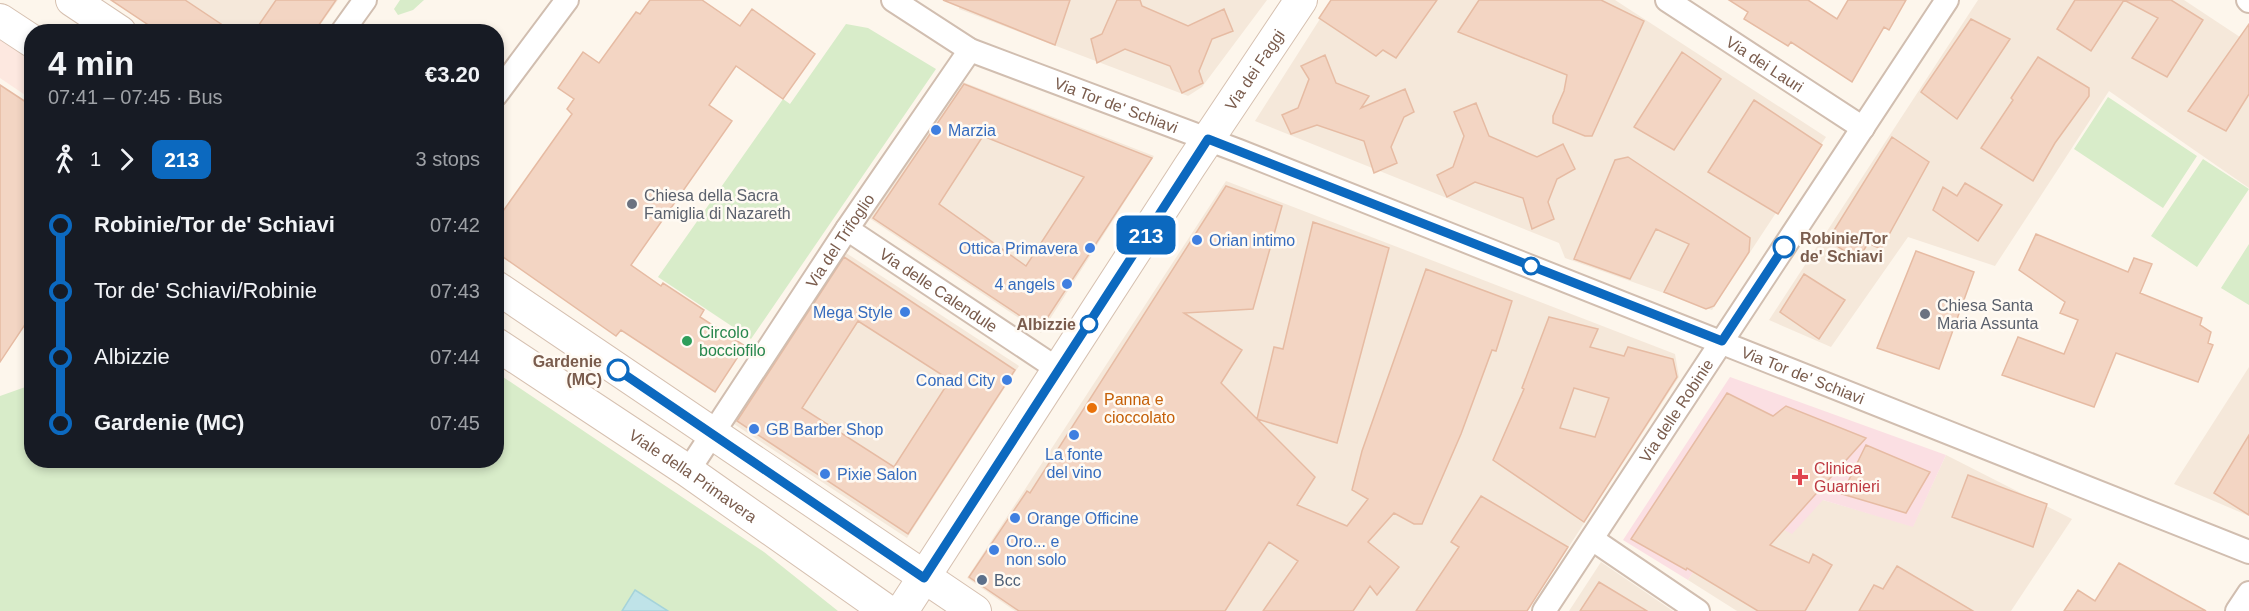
<!DOCTYPE html>
<html lang="en">
<head>
<meta charset="utf-8">
<style>
	body { margin:0; font-family:Arial,sans-serif; background:#20242c; color:#f1f3f6; height:100vh; display:flex; flex-direction:column; font-size:22px; white-space:nowrap }
	* { box-sizing:border-box; margin:0 }
	p { font-size:20px; color:#9ea1a6 }
	.icon { flex:none; width:33px; height:33px; fill:none; stroke:currentColor; stroke-width:2; stroke-linecap:round; stroke-linejoin:round }
	.map { position:relative; flex:1; overflow:hidden }
	.side { position:absolute; left:24px; top:24px; width:480px; height:444px; display:flex; flex-direction:column; background:#171b24; border-radius:24px; box-shadow:0 3px 9px #0003 }
	.side>* { flex:none }
	.badge { padding:0 12px; border-radius:9px; font-size:21px; line-height:39px }
	.map>.badge { position:absolute; translate:-50% -50%; box-shadow:0 0 0 3px #fff }
	.legs { display:flex; align-items:center; gap:9px; height:66px; padding:0 24px; font-size:20px }
	.legs p { margin-inline-start:auto }
	.head { display:flex; align-items:center; justify-content:space-between; height:102px; padding:0 24px }
	h1 { font-size:33px; font-weight:600; line-height:45px }
	ul { padding:0 24px; list-style:none }
	li { display:flex; align-items:center; gap:21px; height:66px; font-size:22px }
	li i { display:grid; place-items:center; width:9px; height:100%; margin:0 8px; background:currentColor }
	li i::after { content:''; width:15px; height:15px; margin:-8px; border:4px solid; border-radius:50%; background:#171b24 }
	li p { margin-inline-start:auto }
	li:first-child i { background:linear-gradient(#0000 50%,currentColor 0) }
	li:last-child i { background:linear-gradient(currentColor 50%,#0000 0) }
	.map>svg:first-child { display:block }
	.residential { fill:#f5e8da }
	.commercial { fill:#fde8e0 }
	.medical { fill:#fbdfe3 }
	.green { fill:#d8ecc9 }
	.water { fill:#bfe3e8; stroke:#a5d3da; stroke-width:1.5 }
	.building { fill:#f3d5c3; stroke:#e6bba3; stroke-width:1.5; fill-rule:evenodd }
	.lines { fill:none; stroke-linecap:round; stroke-linejoin:round }
	.street-casing { stroke:#d1beb0; stroke-width:26 }
	.secondary-casing { stroke:#d6c0b0; stroke-width:34 }
	.street { stroke:#fff; stroke-width:22 }
	.secondary { stroke:#fff; stroke-width:32 }
	.line-1-casing { stroke:#fff; stroke-width:14 }
	.line-1 { stroke:#0c69bf; stroke-width:9 }
	.shop-dot { fill:#3f7fe0; stroke:#fffaf3; stroke-width:2 }
	.worship-dot { fill:#6b7280; stroke:#fffaf3; stroke-width:2 }
	.stop-1-dot { fill:#fff; stroke:#0c69bf; stroke-width:3 }
	.leisure-dot { fill:#2e9e5b; stroke:#fffaf3; stroke-width:2 }
	.food-dot { fill:#e8710a; stroke:#fffaf3; stroke-width:2 }
	.health-dot { fill:#e0444e; stroke:#fffaf3; stroke-width:2 }
	.service-dot { fill:#5c6f8a; stroke:#fffaf3; stroke-width:2 }
	.labels { text-anchor:middle; dominant-baseline:central; stroke-width:5; stroke-linejoin:round; paint-order:stroke }
	.street-label { font-size:16px; fill:#7a5c4d; stroke:#fffaf3 }
	.shop-label { font-size:16px; fill:#366cbe; stroke:#fffaf3; text-anchor:start }
	.worship-label { font-size:16px; fill:#5b616d; stroke:#fffaf3; text-anchor:start }
	.stop-label { font-size:16px; font-weight:bold; fill:#7a5c4d; stroke:#fffaf3; text-anchor:end }
	.leisure-label { font-size:16px; fill:#27864d; stroke:#fffaf3; text-anchor:start }
	.food-label { font-size:16px; fill:#c56008; stroke:#fffaf3; text-anchor:start }
	.health-label { font-size:16px; fill:#be3a42; stroke:#fffaf3; text-anchor:start }
	.service-label { font-size:16px; fill:#4e5e75; stroke:#fffaf3; text-anchor:start }
</style>
</head>
<body>
<div class="map">
<svg width="2249" height="611" viewBox="0 0 2249 611">
	<rect width="100%" height="100%" fill="#fdf6ec"/>
	<path class="residential" d="M110,0H338L315,32L158,31Z
		M961,0H1267L1202,87L1188,96L959,9Z
		M1332,0H1615L1826,137L1712,310L1565,258L1559,243L1255,121Z
		M1978,0H2184L2249,43V188L2109,91L1995,266L1908,237L1831,347L1769,320Z
		M963,82L1154,156L1041,333L869,218Z
		M1226,181L1675,354L1679,377L1527,611H1015L967,578Z
		M843,251L1019,366L907,538L731,422Z
		M2249,367V516L2174,484Z
		M1946,455L2072,519L2011,611H1737L1688,580L1736,504L1823,500L1913,526Z
		M1601,562L1673,611H1569Z"/>
	<path class="commercial" d="M0,28L31,49V99L0,78Z"/>
	<path class="medical" d="M1730,377L1946,455L1913,527L1823,500L1792,534L1736,505L1688,580L1623,540Z"/>
	<path class="green" d="M400,0H424L413,10L398,15L394,9Z
		M846,24L868,28L936,69L751,339L658,277L783,99L790,104Z
		M2108,97L2197,156L2163,208L2074,149Z
		M2203,159L2249,189L2197,267L2151,236Z
		M2249,244V305L2221,288Z
		M497,373L764,552L838,611H0V396L31,385L32,460H496Z"/>
	<path class="water" d="M635,590L668,611H622Z"/>
	<path class="building" d="M111,0H185L233,32H159Z
		M276,0H336L314,32H254Z
		M650,0H702L740,26L752,9L815,54L783,99L736,66L709,105L732,121L631,265L661,286L663,283L704,310L700,317L745,346L715,392L621,330L616,336L496,252V221L572,114L567,109L574,99L558,88L583,52L599,63L636,12L640,14Z
		M943,0H1070L1055,45Z
		M1117,0H1140L1142,6L1188,26L1224,9L1233,31L1212,39L1199,71L1203,83L1182,93L1170,66L1125,49L1097,63L1091,39L1102,34Z
		M1331,0H1437L1396,58L1383,50L1376,56L1319,18Z
		M1479,0H1601L1644,21L1592,136H1585L1553,123V116L1564,91L1567,75L1458,32Z
		M1729,0H1808L1837,19L1848,0H1906L1889,30L1884,27L1852,82L1791,42L1788,46L1744,19L1748,12Z
		M2075,0H2171L2203,20L2167,77L2132,58L2158,18L2124,0L2091,51L2057,29Z
		M1971,19L2010,39L1957,119L1921,92Z
		M2249,24V94L2226,131L2188,111Z
		M1682,52L1721,79L1674,150L1634,127Z
		M1325,55L1336,83L1369,96L1361,108L1405,89L1414,112L1404,117L1391,147L1397,163L1374,173L1364,141L1317,125L1291,134L1282,115L1298,108L1309,79L1301,66Z
		M2038,57L2089,88V96L2055,143L2033,181L1981,148L2013,100L2011,98Z
		M964,84L1152,158L1040,329L873,218ZM983,136L1084,177L1026,266L939,204Z
		M0,85L32,106V314L0,362Z
		M1754,100L1822,145L1778,214L1708,172Z
		M1476,103L1489,136L1537,157L1563,144L1575,169L1557,179L1548,202L1554,219L1532,229L1523,198L1475,182L1447,197L1437,175L1453,167L1464,136L1454,112Z
		M1892,137L1929,162L1881,249L1868,243L1858,260L1828,240Z
		M1628,157L1750,238L1749,252L1714,306L1706,309L1664,292L1689,244L1656,229L1630,279L1574,259L1615,160Z
		M1965,183L2002,205L1978,241L1933,210L1943,187L1957,196Z
		M1226,186L1282,206L1253,309L1184,313L1242,350L1221,383L1315,477L1297,505L1347,526L1368,499L1352,490L1362,451L1426,269L1512,301L1496,351L1492,350L1461,434L1422,524H1414L1394,513L1368,542L1399,567L1377,595L1370,586L1353,611H1263L1298,561L1269,542L1225,611H1019L969,577L1027,491L1030,493Z
		M1313,222L1389,248L1337,443L1257,419L1274,347L1283,349Z
		M2036,234L2128,272L2134,258L2152,264L2140,293L2202,318L2200,325L2211,332L2208,343L2213,345L2198,382L2116,353L2094,407L2002,375L2018,337L2064,354L2078,320L2060,313L2065,302L2019,270Z
		M1916,251L1974,272L1939,369L1877,348Z
		M844,257L1015,370L908,534L737,421ZM858,321L950,380L894,467L802,408Z
		M1804,274L1845,300L1819,339L1780,312Z
		M1549,317L1598,329L1590,347L1624,356L1628,347L1673,359L1677,377L1584,522L1493,460L1524,389L1522,388ZM1574,388L1609,398L1595,437L1560,428Z
		M1727,393L1773,416L1786,406L1866,438L1770,545L1809,563L1813,554L1832,565L1805,611H1758L1687,568L1686,570L1631,539Z
		M2249,435V515L2214,493Z
		M1866,445L1930,472L1906,513L1842,494Z
		M1968,475L2047,504L2033,547L1952,517Z
		M1481,496L1568,547L1527,611H1416L1459,547L1451,542Z
		M2119,563L2206,611H2064L2078,590L2095,601Z
		M1897,566L1973,611H1859L1874,585L1883,589Z
		M1599,582L1647,611H1580Z"/>
	<g class="lines">
		<defs>
			<g id="street">
				<path id="s1" d="M893,0L970,50L1239,151L2249,552"/>
				<path id="s2" d="M1667,0L1863,128"/>
				<path d="M2248,0L2249,1"/>
				<path d="M342,32L365,0"/>
				<path d="M496,95L567,0"/>
				<path id="s3" d="M847,229L1059,370"/>
				<path id="s4" d="M688,471L847,229L970,50"/>
				<path d="M1592,539L1698,611"/>
				<path id="s5" d="M1544,611L1947,0"/>
				<path d="M2237,611L2249,593"/>
			</g>
			<g id="secondary">
				<path d="M72,0L120,32"/>
				<path d="M0,20L32,41"/>
				<path d="M496,287L975,611"/>
				<path id="s6" d="M496,344L688,471L887,611"/>
				<path id="s7" d="M902,611L1190,166L1301,0"/>
			</g>
		</defs>
		<use href="#street" class="street-casing"/>
		<use href="#secondary" class="secondary-casing"/>
		<use href="#street" class="street"/>
		<use href="#secondary" class="secondary"/>
	</g>
	<g class="lines">
		<defs>
			<path id="line-1" d="M618,370L924,578L1208,139L1722,341L1784,247"/>
		</defs>
		<use href="#line-1" class="line-1-casing"/>
		<use href="#line-1" class="line-1"/>
	</g>
	<g class="shop-dot">
		<circle cx="936" cy="130" r="6"/>
		<circle cx="1197" cy="240" r="6"/>
		<circle cx="1090" cy="248" r="6"/>
		<circle cx="1067" cy="284" r="6"/>
		<circle cx="905" cy="312" r="6"/>
		<circle cx="1007" cy="380" r="6"/>
		<circle cx="754" cy="429" r="6"/>
		<circle cx="1074" cy="435" r="6"/>
		<circle cx="825" cy="474" r="6"/>
		<circle cx="1015" cy="518" r="6"/>
		<circle cx="994" cy="550" r="6"/>
	</g>
	<g class="worship-dot">
		<circle cx="632" cy="204" r="6"/>
		<circle cx="1925" cy="314" r="6"/>
	</g>
	<g class="stop-1-dot">
		<circle cx="1784" cy="247" r="10"/>
		<circle cx="1531" cy="266" r="8"/>
		<circle cx="1089" cy="324" r="8"/>
		<circle cx="618" cy="370" r="10"/>
	</g>
	<circle class="leisure-dot" cx="687" cy="341" r="6"/>
	<circle class="food-dot" cx="1092" cy="408" r="6"/>
	<path class="health-dot" d="M1797 468h6v6h6v6h-6v6h-6v-6h-6v-6h6z"/>
	<circle class="service-dot" cx="982" cy="580" r="6"/>
	<g class="labels">
		<g class="street-label">
			<text stroke="none"><textPath href="#s2" startOffset="117">Via dei Lauri</textPath></text>
			<text stroke="none"><textPath href="#s7" startOffset="646">Via dei Faggi</textPath></text>
			<text stroke="none"><textPath href="#s1" startOffset="248">Via Tor de' Schiavi</textPath></text>
			<text stroke="none"><textPath href="#s4" startOffset="276">Via del Trifoglio</textPath></text>
			<text stroke="none"><textPath href="#s3" startOffset="110">Via delle Calendule</textPath></text>
			<text stroke="none"><textPath href="#s1" startOffset="986">Via Tor de' Schiavi</textPath></text>
			<text stroke="none"><textPath href="#s5" startOffset="240">Via delle Robinie</textPath></text>
			<text stroke="none"><textPath href="#s6" startOffset="237">Viale della Primavera</textPath></text>
		</g>
		<g class="shop-label">
			<text x="948" y="130">Marzia</text>
			<text x="1209" y="240">Orian intimo</text>
			<text x="1078" y="248" text-anchor="end">Ottica Primavera</text>
			<text x="1055" y="284" text-anchor="end">4 angels</text>
			<text x="893" y="312" text-anchor="end">Mega Style</text>
			<text x="995" y="380" text-anchor="end">Conad City</text>
			<text x="766" y="429">GB Barber Shop</text>
			<text x="1074" y="454" text-anchor="middle">La fonte<tspan x="1074" dy="18">del vino</tspan></text>
			<text x="837" y="474">Pixie Salon</text>
			<text x="1027" y="518">Orange Officine</text>
			<text x="1006" y="541">Oro... e<tspan x="1006" dy="18">non solo</tspan></text>
		</g>
		<g class="worship-label">
			<text x="644" y="195">Chiesa della Sacra<tspan x="644" dy="18">Famiglia di Nazareth</tspan></text>
			<text x="1937" y="305">Chiesa Santa<tspan x="1937" dy="18">Maria Assunta</tspan></text>
		</g>
		<g class="stop-label">
			<text x="1800" y="238" text-anchor="start">Robinie/Tor<tspan x="1800" dy="18">de' Schiavi</tspan></text>
			<text x="1076" y="324">Albizzie</text>
			<text x="602" y="361">Gardenie<tspan x="602" dy="18">(MC)</tspan></text>
		</g>
		<g class="leisure-label">
			<text x="699" y="332">Circolo<tspan x="699" dy="18">bocciofilo</tspan></text>
		</g>
		<g class="food-label">
			<text x="1104" y="399">Panna e<tspan x="1104" dy="18">cioccolato</tspan></text>
		</g>
		<g class="health-label">
			<text x="1814" y="468">Clinica<tspan x="1814" dy="18">Guarnieri</tspan></text>
		</g>
		<g class="service-label">
			<text x="994" y="580">Bcc</text>
		</g>
	</g>
</svg>
<b class="badge" style="left:1146px;top:235px;background:#0c69bf;color:#fff">213</b>
<section class="side">
<div class="head"><div><h1>4 min</h1><p>07:41 – 07:45 · Bus</p></div><b>€3.20</b></div>
<div class="legs"><svg class="icon" aria-label="walk" viewBox="0 0 24 24"><circle cx="13" cy="4" r="2"/><path d="M13 8l-2 6 4 7M11 14l-3 7M7 12l3-4h3l4 4"/></svg>1<svg class="icon" aria-label="forward" viewBox="0 0 24 24"><path d="M9 5l7 7-7 7"/></svg><b class="badge" style="background:#0c69bf;color:#fff">213</b><p>3 stops</p></div>
<ul>
<li><i style="color:#0c69bf"></i><b>Robinie/Tor de' Schiavi</b><p>07:42</p></li>
<li><i style="color:#0c69bf"></i><span>Tor de' Schiavi/Robinie</span><p>07:43</p></li>
<li><i style="color:#0c69bf"></i><span>Albizzie</span><p>07:44</p></li>
<li><i style="color:#0c69bf"></i><b>Gardenie (MC)</b><p>07:45</p></li>
</ul>
</section>
</div>
</body>
</html>
